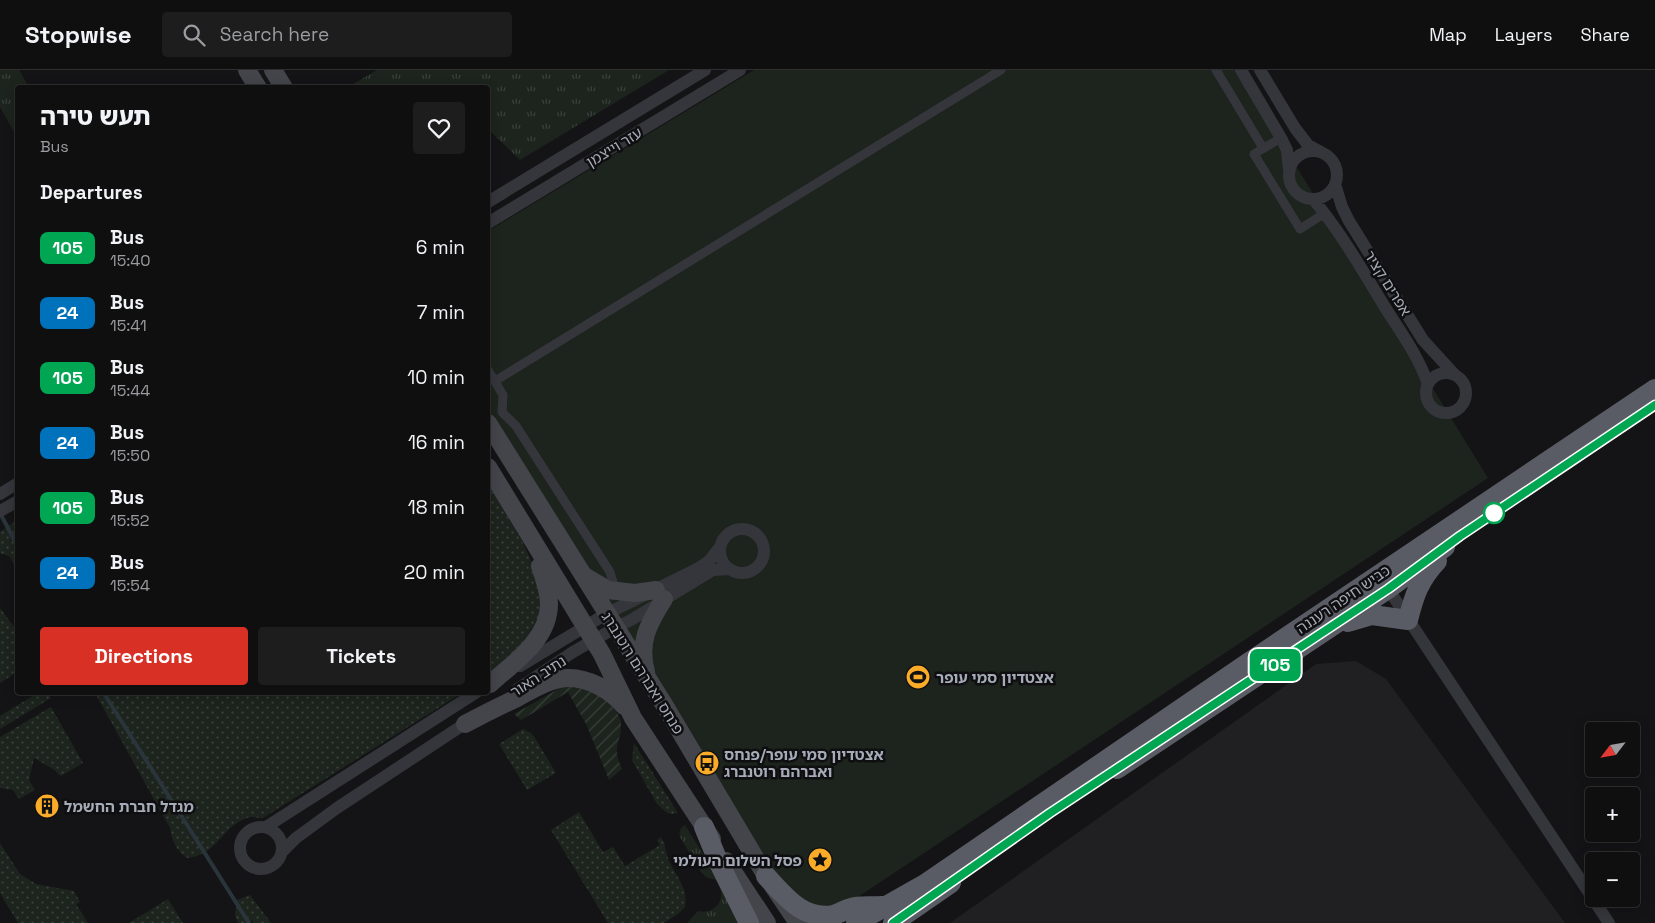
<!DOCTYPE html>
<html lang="en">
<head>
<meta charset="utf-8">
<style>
	body { margin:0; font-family:"Space Grotesk","Noto Sans Hebrew",sans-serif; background:#1d1d1e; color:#f1f3f6; height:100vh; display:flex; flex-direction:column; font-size:19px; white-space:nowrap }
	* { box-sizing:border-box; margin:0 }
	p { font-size:16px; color:#9b9c9f }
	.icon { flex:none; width:28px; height:28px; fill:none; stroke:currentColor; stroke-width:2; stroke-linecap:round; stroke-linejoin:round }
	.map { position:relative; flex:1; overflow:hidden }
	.sheet { position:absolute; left:15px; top:15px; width:475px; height:610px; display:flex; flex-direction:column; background:#0f0f10; border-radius:5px; box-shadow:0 2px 12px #0003,0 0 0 1px #2f2f30 }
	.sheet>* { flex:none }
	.badge { padding:0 10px; border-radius:8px; font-size:18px; line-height:32px }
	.needle { width:32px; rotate:239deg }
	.controls { position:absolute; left:1585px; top:652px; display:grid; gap:10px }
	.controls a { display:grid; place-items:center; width:55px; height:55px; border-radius:5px; background:#0f0f10; box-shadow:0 2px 12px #0003,0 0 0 1px #2f2f30; font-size:25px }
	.map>.badge { position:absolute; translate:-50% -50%; box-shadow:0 0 0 2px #fff }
	h2 { padding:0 25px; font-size:19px; line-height:45px }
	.round { display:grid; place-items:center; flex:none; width:52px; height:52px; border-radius:5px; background:#1d1d1e }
	.overview { display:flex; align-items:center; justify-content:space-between; height:85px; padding:0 25px }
	h1 { font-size:24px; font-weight:800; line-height:38px }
	.cta { display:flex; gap:10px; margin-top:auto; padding:10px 25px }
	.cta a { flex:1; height:58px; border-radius:5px; background:#d93025; color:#fff; font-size:20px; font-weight:800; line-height:58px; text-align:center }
	.cta a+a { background:#1d1d1e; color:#f1f3f6 }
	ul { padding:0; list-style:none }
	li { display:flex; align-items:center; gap:15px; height:65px; padding:0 25px }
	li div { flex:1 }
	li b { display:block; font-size:19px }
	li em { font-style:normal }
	li .badge { min-width:55px; font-weight:700; text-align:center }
	header { display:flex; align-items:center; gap:30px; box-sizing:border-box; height:70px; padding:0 25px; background:#0f0f10; border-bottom:1px solid #2f2f30 }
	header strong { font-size:24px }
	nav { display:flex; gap:28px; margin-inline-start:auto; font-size:18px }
	.search { width:350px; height:45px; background:#1d1d1e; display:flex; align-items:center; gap:12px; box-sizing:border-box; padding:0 18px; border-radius:5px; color:#9b9c9f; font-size:19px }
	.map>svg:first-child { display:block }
	.built { fill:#202023 }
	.grass { fill:url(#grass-dots) }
	.park { fill:url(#park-tufts) }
	.garden { fill:url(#garden-furrows) }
	.pitch { fill:#1c241d }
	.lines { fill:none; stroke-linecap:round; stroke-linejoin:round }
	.stream { stroke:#2a343b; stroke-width:4 }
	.pedestrian { stroke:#35363b; stroke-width:9 }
	.minor { stroke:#35363b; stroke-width:12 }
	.secondary { stroke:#43454b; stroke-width:18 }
	.trunk { stroke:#595c64; stroke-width:20 }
	.line-casing { stroke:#fff; stroke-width:11 }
	.line { stroke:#00a651; stroke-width:8 }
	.stop-dot { fill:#fff; stroke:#00a651; stroke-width:2.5 }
	.labels { text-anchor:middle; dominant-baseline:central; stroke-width:5; stroke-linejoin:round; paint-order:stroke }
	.street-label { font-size:15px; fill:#a5abb7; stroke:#0f0f11 }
	.poi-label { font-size:15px; font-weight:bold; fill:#a5abb7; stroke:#0f0f11; text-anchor:start }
</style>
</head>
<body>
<header>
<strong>Stopwise</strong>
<div class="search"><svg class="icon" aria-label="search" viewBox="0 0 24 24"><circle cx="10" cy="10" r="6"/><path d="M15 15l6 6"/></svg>Search here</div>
<nav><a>Map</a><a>Layers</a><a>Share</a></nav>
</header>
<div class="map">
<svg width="1655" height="853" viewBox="0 0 1655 853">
	<defs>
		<pattern id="grass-dots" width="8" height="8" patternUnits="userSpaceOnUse" patternTransform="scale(1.25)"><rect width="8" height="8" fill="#1c241d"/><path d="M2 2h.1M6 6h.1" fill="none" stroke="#3a413c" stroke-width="1.8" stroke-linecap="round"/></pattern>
		<pattern id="park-tufts" width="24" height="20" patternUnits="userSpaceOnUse" patternTransform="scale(1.25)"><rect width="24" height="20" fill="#1c241d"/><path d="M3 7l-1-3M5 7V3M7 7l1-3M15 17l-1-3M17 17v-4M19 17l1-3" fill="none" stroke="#3a413c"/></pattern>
		<pattern id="garden-furrows" width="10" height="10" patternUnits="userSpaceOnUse" patternTransform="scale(1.25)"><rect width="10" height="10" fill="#1c241d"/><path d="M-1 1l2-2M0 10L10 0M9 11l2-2" fill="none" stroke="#3a413c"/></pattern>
	</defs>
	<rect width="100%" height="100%" fill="#141416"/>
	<path class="built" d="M1356,591L1386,609L1565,853H950L1316,594Z"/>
	<path class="grass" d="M488,415L521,469L535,499L542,523L540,546L532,565L488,606Z
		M17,450V498L9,486L0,483V462Z
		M0,538L17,561L18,599L11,606L0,613Z
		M39,622L48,624L51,628L0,659V646Z
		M95,623H462L263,748C258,748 252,746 247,748C222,756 217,786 187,788C176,780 172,771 170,758Z
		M51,637L83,693L61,706L53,699L34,688L29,710L35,720L19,729L13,720L0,718V667Z
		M523,659L531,663L535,668L556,703L527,720L499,674Z
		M634,673L678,743L671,744L666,742L657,734L632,690Z
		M579,742L603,782L613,777L625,796L660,775L657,770L661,767C667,777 665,784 670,793C678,810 688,817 685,837L678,844L664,853H608L551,760Z
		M0,773L20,804L36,814L74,821L80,832L76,834L88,853H18L0,823Z
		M250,825L271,853H254L252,850L250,853H238L235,845L237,830Z
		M168,829L183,853H129Z"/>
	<path class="park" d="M0,0H19L29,17L18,18L17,67L0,37Z
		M377,0H669L520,90L488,59V18L348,17Z
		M685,755L718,808L742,853H687L698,841C709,844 721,837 721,825C722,820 718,814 716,810L706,807L701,802L680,767C679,761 680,758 685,755Z"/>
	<path class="garden" d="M569,615C575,615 583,614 589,617C599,622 622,642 621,654C621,675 611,675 622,699L609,710L587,656L568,622L521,650L514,644L560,618Z"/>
	<path class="pitch" d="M754,0H1237L1488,408L837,841L825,844L769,807L488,340V161Z"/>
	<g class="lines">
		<path class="stream" d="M0,443L18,477
			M103,622L249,853"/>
		<path class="pedestrian" d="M1216,0L1263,78
			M1281,68L1254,84L1300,159L1325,143
			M488,300L503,325L502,342L516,356L610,502L616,522
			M495,311L1001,0"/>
		<path class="minor" d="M1241,0L1281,68L1287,80L1289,100
			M1260,0L1295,58L1308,75L1321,82
			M1289 105a24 24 0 1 1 48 0a24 24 0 1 1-48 0Z
			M1335,114L1342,137L1349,151L1423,270L1455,305
			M1313,129C1340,161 1361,198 1383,234C1399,260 1418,285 1428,314
			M488,132L705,0
			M488,153L740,0
			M1426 323a20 20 0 1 1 40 0a20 20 0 1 1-40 0Z
			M0,424L18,413
			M0,441L18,431
			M720 481a22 22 0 1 1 44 0a22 22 0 1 1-44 0Z
			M1385,514L1609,853
			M520,596L606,544L697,499L709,491L720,477
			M516,620L573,582L615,558L631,550L713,500L729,499
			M240 778a21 21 0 1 1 42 0a21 21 0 1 1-42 0Z
			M266,757L477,622
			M282,782L296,768L337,738L472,649"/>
		<path class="secondary" d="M247,0L258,18
			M273,0L284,18
			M488,353L665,636L766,806L798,853
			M488,397L602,584L633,648L712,769
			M586,507L608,520L635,523L656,520
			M646,602C638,573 648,554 664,529
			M490,614C513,593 549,570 549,534C549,521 544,508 540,496
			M465,654C482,645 500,636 517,628C532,620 549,609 567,608C587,607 611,620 624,636
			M726,791L767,853"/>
		<path class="trunk" d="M1348,552L1372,545L1408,550C1414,526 1419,510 1437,491
			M1117,699L1388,519L1445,477
			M704,757L718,791L749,853
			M766,806C785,826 802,850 833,845C839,844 845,839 851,838C860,835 872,837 882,836
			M856,853L925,814L1242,597L1655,319
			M893,853L951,813"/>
	</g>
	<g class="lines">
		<defs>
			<path id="line" d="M893,853L1050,743L1388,519L1460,466L1655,335"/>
		</defs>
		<use href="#line" class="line-casing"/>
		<use href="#line" class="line"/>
	</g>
	<defs>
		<symbol id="stadium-disc" viewBox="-11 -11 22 22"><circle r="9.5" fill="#faac29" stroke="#0f0f11"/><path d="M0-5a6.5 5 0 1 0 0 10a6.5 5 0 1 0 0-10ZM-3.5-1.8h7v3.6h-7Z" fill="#111"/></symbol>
		<symbol id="bus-disc" viewBox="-11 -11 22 22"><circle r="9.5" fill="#faac29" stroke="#0f0f11"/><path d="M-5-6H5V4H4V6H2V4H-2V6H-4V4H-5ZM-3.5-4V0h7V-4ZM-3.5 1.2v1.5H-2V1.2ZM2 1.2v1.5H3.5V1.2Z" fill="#111"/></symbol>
		<symbol id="building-disc" viewBox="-11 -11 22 22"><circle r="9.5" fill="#faac29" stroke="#0f0f11"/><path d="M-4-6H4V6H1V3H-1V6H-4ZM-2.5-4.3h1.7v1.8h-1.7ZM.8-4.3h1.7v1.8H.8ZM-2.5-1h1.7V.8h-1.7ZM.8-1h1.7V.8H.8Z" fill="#111"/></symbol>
		<symbol id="sight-disc" viewBox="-11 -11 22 22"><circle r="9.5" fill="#faac29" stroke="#0f0f11"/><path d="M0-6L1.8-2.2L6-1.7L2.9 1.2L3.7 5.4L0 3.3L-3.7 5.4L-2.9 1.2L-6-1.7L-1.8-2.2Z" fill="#111"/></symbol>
	</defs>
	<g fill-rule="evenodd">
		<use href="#stadium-disc" x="904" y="593" width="28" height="28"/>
		<use href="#bus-disc" x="693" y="679" width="28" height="28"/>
		<use href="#building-disc" x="33" y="722" width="28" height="28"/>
		<use href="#sight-disc" x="806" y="776" width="28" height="28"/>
	</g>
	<circle class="stop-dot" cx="1494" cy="443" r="10"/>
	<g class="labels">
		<g class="street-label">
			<text transform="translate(614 77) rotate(-31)">עזר וייצמן</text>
			<text transform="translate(1388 213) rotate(58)">אפרים קציר</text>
			<text transform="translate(1343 529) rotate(-34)">כביש חיפה רעננה</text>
			<text transform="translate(643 603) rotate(58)">פנחס ואברהם רוטנברג</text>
			<text transform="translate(538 606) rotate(-33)">נתיב האור</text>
		</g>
		<g class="poi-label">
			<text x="936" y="607">אצטדיון סמי עופר</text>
			<text x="724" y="684">אצטדיון סמי עופר/פנחס<tspan x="724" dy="17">ואברהם רוטנברג</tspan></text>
			<text x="64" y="736">מגדל חברת החשמל</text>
			<text x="802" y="790" text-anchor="end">פסל השלום העולמי</text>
		</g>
	</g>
</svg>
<div class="controls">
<a><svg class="needle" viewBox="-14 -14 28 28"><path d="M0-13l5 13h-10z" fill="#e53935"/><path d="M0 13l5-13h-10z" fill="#9b9c9f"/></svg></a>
<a>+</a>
<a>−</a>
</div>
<b class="badge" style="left:1275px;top:595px;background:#00a651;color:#fff">105</b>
<section class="sheet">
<div class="overview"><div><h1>תעש טירה</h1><p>Bus</p></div><a class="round"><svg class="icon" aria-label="heart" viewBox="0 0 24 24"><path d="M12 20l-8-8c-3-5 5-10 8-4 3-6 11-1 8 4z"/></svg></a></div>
<h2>Departures</h2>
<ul>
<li><span class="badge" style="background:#00a651;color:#fff">105</span><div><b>Bus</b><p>15:40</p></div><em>6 min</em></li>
<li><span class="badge" style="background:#0072bc;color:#fff">24</span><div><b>Bus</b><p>15:41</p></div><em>7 min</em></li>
<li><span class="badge" style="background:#00a651;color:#fff">105</span><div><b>Bus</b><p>15:44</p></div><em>10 min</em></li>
<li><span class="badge" style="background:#0072bc;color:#fff">24</span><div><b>Bus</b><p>15:50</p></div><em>16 min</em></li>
<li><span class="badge" style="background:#00a651;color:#fff">105</span><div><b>Bus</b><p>15:52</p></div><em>18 min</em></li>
<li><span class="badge" style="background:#0072bc;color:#fff">24</span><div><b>Bus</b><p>15:54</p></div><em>20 min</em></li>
</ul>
<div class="cta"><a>Directions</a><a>Tickets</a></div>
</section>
</div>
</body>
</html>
